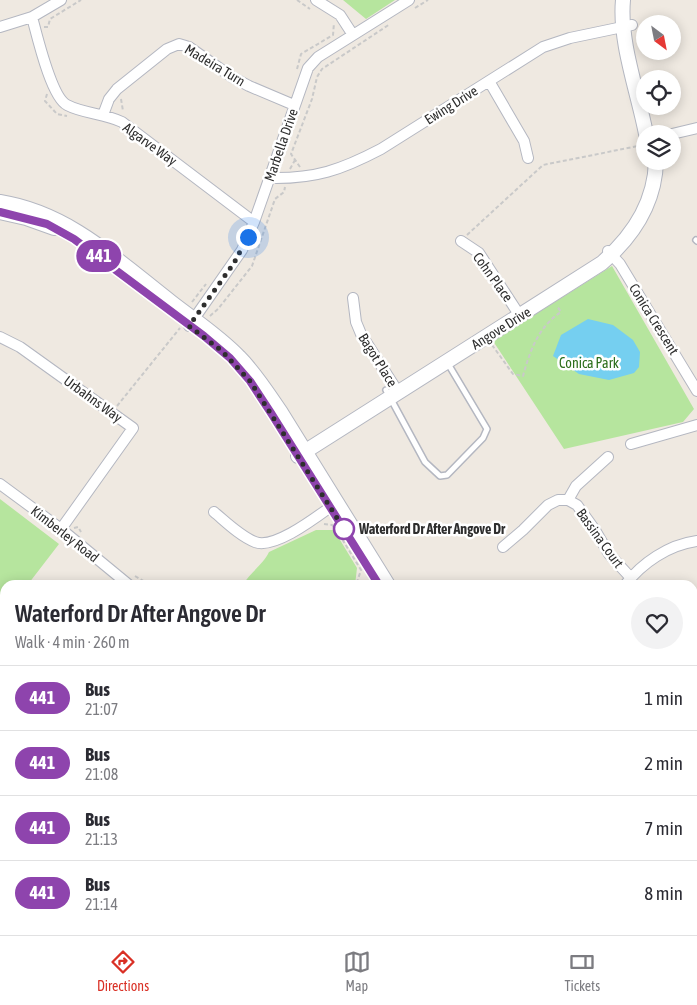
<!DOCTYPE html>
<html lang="en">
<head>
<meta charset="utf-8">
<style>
	body { margin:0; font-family:"Asap Condensed",sans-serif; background:#f2f2f3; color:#2b2b33; height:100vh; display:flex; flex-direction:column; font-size:19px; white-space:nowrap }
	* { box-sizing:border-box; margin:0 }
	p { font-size:16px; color:#7c7c81 }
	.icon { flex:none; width:28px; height:28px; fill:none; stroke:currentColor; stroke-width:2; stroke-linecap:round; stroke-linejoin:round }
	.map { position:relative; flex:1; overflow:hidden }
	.sheet { position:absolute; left:0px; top:580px; width:698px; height:355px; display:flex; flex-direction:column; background:#fff; border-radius:15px 15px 0 0; box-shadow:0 2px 12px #0003 }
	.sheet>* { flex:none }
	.badge { padding:0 10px; border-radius:16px; font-size:18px; line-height:32px }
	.needle { width:32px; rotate:148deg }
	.controls { position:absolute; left:636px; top:15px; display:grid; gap:10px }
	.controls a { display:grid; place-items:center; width:45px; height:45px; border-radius:50%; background:#fff; box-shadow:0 2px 12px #0003; font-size:25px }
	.you { position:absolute; width:25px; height:25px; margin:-12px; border:4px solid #fff; border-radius:50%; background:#1a73e8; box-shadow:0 0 0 8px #1a73e833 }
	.map>.badge { position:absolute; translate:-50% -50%; box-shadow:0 0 0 2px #fff }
	.round { display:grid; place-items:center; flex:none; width:52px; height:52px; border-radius:26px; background:#f2f2f3 }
	.headline { display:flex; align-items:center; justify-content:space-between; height:85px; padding:0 15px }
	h1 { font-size:24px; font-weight:600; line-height:38px }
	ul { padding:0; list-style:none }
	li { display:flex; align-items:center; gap:15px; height:65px; padding:0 15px; border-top:1px solid #e1e1e2 }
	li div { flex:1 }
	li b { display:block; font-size:19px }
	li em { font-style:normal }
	li .badge { min-width:55px; font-weight:700; text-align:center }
	.tabs { display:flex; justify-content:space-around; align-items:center; height:70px; border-top:1px solid #e1e1e2; background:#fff; font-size:14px; color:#7c7c81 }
	.tabs a { display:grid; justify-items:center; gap:2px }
	.tabs .on { color:#d93025 }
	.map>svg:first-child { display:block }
	.green { fill:#b6e59e }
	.water { fill:#75cff0 }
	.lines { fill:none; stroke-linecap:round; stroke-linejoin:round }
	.lane-casing { stroke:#b4b7c1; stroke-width:8 }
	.street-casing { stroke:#b4b7c1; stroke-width:12 }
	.secondary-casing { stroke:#b4b7c1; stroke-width:16 }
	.path { stroke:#c9c9c9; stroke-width:2; stroke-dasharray:4 2.5; stroke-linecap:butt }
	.lane { stroke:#fff; stroke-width:5 }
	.street { stroke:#fff; stroke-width:10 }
	.secondary { stroke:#fff; stroke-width:14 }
	.line-casing { stroke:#fff; stroke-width:11 }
	.line { stroke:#8e44ad; stroke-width:8 }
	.walk { stroke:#2e2e2e; stroke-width:5; stroke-dasharray:0 9 }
	.stop-dot { fill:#fff; stroke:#8e44ad; stroke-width:2.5 }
	.labels { text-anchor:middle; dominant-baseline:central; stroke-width:5; stroke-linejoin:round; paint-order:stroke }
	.street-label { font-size:14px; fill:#2e2e2e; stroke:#fff }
	.park-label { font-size:14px; fill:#2c6e1b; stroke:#fff }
	.stop-label { font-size:14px; font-weight:bold; fill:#2e2e2e; stroke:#fff; text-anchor:start }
</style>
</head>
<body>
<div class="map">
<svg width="697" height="935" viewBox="0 0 697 935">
	<rect width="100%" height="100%" fill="#efe9e1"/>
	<path class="green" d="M343,0H395L366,19Z
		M612,266L694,409L683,422L564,449L493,341Z
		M0,499L59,544L29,583L31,585H5V767L0,777Z
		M316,530H334L357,568L355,585H243C250,572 263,565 269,552Z"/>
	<path class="water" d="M588,319L613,325L633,340L640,352L639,367L634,373L609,380L579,374L553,356L561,335Z"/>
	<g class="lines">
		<defs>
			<path id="lane" d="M696,240L697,241
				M386,390L425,462L440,476L447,475L483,438L487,429L447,362
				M692,746L697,744"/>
			<path id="street" d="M316,0L340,15L353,35
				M32,17C37,35 51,97 67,105C84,114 104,113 122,122L254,222
				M0,27L32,17L61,0
				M489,81L524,141L528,158
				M103,115L109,99L117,89L167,49L179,44L189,47L232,77L249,86L294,105
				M672,134L697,128
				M270,178C315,179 341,170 381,149L543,47L570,38L632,25
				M461,241L479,253L520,316
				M608,251L620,264L697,391
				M353,298L356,322L361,334L398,392
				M189,326L242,250L254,222L308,68L318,57L409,0
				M0,337L20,347L133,428L61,529
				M631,444L697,425
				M0,484L61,529L129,585
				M568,500L576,486L608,457
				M214,512C226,522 240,536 255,542C275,550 319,515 336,503
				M503,547L523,530L548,505L558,500H568L577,505L595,530L609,554L631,578
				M625,585C642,563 668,545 697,541
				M0,797L5,788
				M0,895L5,898
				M66,930L76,935
				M169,930L179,935
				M14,935L16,930
				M153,935L156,930
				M392,935L400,930"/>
			<path id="secondary" d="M623,0C619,42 638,92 646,134
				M0,202C69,213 118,261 171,302C194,320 219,336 239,357C255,373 267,392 280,411L388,585
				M0,212L26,218L54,228
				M298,456L602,263C632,237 655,203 656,161
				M585,930L588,935
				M611,935L613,930"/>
		</defs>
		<use href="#lane" class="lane-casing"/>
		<use href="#street" class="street-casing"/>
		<use href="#secondary" class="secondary-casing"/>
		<path class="path" d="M297,0L310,9
			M415,8L428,0
			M44,27H48L50,19L81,0
			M297,69L301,54L333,35L334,23
			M47,94L45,101L57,114L67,116
			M121,99L123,111
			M300,167L291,154L312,99L317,77L322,69L390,24
			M290,169L295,160
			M467,235L543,165L643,145
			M192,302L206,284
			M210,316L218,309L252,266L275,199L284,192L285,187
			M492,345L513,374L523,376C530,351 538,327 561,312L557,306
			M117,406L180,328
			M324,524L332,525L336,529L361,570L356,585
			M74,528L78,527L81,532
			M135,576L150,585
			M0,657L5,662
			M0,758L5,742"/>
		<use href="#lane" class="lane"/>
		<use href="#street" class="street"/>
		<use href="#secondary" class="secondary"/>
	</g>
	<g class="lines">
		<defs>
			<path id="line" d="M0,212L47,224L74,239L204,336L230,358L250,381L271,413L379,585"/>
		</defs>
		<use href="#line" class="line-casing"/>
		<use href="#line" class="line"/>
		<path class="walk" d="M248,237L234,263L189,326L222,351L250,381L344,529"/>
	</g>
	<circle class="stop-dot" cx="344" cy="529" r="10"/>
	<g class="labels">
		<g class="street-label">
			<text transform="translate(215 65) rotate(31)">Madeira Turn</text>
			<text transform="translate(451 105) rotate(-32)">Ewing Drive</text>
			<text transform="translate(150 144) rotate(36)">Algarve Way</text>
			<text transform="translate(281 145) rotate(-71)">Marbella Drive</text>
			<text transform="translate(493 277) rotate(54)">Cohn Place</text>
			<text transform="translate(654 319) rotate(58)">Conica Crescent</text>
			<text transform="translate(501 328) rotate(-32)">Angove Drive</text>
			<text transform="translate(378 360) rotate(58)">Bagot Place</text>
			<text transform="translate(93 399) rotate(36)">Urbahns Way</text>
			<text transform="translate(65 534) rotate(38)">Kimberley Road</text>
			<text transform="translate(600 538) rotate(54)">Bassina Court</text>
		</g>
		<g class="park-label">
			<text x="589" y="363">Conica Park</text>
		</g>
		<g class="stop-label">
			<text x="359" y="529">Waterford Dr After Angove Dr</text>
		</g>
	</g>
</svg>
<div class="controls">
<a><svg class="needle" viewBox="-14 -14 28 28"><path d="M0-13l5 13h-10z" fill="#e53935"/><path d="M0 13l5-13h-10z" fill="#7c7c81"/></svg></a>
<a><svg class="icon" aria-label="locate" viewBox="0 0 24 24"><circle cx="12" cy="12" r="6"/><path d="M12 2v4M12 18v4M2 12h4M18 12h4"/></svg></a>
<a><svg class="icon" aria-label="layers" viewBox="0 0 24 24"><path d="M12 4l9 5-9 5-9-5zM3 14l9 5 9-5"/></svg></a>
</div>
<div class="you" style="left:248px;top:237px"></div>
<b class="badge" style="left:99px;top:256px;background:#8e44ad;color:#fff">441</b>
<section class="sheet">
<div class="headline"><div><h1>Waterford Dr After Angove Dr</h1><p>Walk · 4 min · 260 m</p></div><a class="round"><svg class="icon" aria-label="heart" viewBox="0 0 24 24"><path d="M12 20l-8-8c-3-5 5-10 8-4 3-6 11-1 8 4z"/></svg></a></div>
<ul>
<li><span class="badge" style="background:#8e44ad;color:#fff">441</span><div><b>Bus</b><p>21:07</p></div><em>1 min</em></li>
<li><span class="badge" style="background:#8e44ad;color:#fff">441</span><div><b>Bus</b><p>21:08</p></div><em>2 min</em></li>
<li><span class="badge" style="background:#8e44ad;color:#fff">441</span><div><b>Bus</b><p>21:13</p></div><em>7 min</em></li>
<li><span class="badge" style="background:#8e44ad;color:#fff">441</span><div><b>Bus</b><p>21:14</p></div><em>8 min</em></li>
</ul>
</section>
</div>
<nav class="tabs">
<a class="on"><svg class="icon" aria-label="directions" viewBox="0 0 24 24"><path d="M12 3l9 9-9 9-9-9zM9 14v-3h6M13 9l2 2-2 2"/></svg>Directions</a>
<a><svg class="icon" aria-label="map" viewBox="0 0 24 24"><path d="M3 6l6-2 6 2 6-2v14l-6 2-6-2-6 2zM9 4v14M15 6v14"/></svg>Map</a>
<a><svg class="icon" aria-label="tickets" viewBox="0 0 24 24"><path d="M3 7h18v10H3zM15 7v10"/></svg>Tickets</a>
</nav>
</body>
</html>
